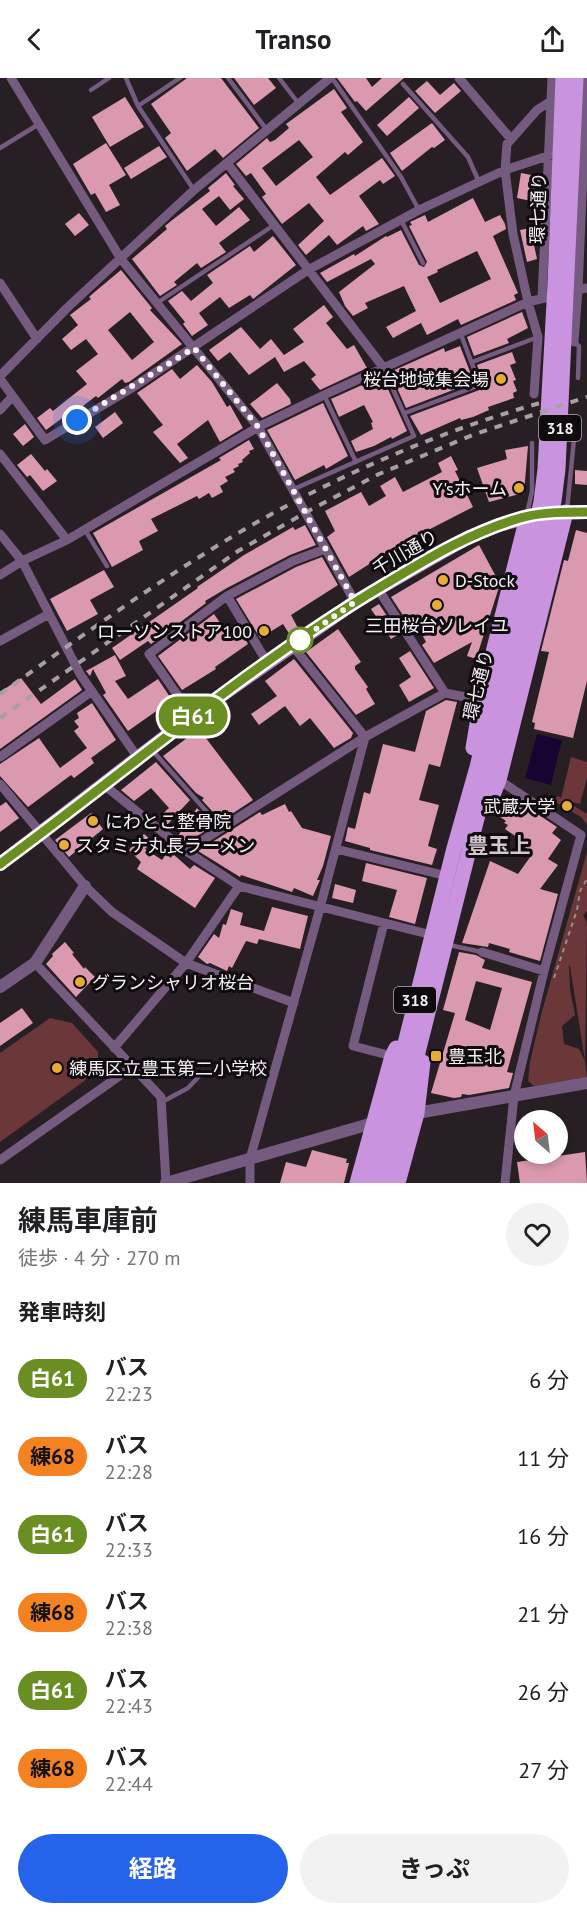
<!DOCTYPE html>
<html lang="ja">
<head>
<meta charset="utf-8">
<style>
	body { margin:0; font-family:"PT Sans","Noto Sans JP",sans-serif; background:#f2f2f2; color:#202124; height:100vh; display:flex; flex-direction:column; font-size:22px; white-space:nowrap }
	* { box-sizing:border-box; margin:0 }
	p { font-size:20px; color:#757577 }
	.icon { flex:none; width:33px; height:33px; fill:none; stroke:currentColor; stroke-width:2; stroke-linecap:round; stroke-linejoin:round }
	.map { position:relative; height:1105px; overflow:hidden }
	.drawer { display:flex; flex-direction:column; background:#fff; flex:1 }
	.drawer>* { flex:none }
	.badge { padding:0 12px; border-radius:20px; font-size:21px; line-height:39px }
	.needle { width:39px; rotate:332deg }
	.fabs { position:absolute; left:514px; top:1032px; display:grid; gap:12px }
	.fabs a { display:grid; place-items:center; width:54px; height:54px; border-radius:50%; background:#fff; box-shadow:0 3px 9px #0003; font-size:30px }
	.you { position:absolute; width:30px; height:30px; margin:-15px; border:4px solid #fff; border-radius:50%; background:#1a73e8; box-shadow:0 0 0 9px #1a73e833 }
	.map>.badge { position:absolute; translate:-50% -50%; box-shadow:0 0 0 3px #fff }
	h2 { padding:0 18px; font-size:22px; line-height:54px }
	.round { display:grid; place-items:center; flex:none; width:63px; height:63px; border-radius:32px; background:#f2f2f2 }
	.head { display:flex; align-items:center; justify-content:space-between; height:102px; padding:0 18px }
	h1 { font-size:28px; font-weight:700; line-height:45px }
	.action { display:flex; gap:12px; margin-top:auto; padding:12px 18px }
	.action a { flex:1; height:69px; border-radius:36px; background:#2563eb; color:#fff; font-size:24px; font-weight:700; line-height:69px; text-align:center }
	.action a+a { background:#f2f2f2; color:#202124 }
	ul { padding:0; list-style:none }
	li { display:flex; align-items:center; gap:18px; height:78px; padding:0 18px }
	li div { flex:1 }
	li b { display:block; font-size:22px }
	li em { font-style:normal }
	li .badge { min-width:66px; font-weight:700; text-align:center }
	header { display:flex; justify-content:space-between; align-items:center; height:78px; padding:0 18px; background:#fff; font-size:27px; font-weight:700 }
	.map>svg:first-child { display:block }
	.green { fill:#6b3739; fill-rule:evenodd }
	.water { fill:#160532 }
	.building { fill:#db99af; fill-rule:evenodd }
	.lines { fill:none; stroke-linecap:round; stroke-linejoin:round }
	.path { stroke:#958e93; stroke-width:2; stroke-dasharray:4.5 4.5; stroke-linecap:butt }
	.service { stroke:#755b80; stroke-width:4.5 }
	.minor { stroke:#755b80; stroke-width:9 }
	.tertiary { stroke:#755b80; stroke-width:12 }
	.secondary { stroke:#a57bb6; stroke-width:14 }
	.primary { stroke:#ca93e0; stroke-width:15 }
	.rail { stroke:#a79fa4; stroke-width:4; stroke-dasharray:8 8; stroke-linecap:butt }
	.line-casing { stroke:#fff; stroke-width:14 }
	.line { stroke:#6b8e23; stroke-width:9 }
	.walk { stroke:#f6f0f4; stroke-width:6; stroke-dasharray:0 10.8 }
	.poi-dot { fill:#e6ac36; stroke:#0e0a0d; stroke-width:2 }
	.stop-dot { fill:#fff; stroke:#6b8e23; stroke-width:3 }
	.labels { text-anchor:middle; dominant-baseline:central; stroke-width:6; stroke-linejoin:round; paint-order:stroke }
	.shield { fill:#0e0a0d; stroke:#b0abaf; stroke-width:1.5 }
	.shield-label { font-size:16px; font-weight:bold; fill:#f6f0f4 }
	.street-label { font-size:18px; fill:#f6f0f4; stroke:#0e0a0d }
	.poi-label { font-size:18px; fill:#f6f0f4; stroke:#0e0a0d; text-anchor:start }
	.quarter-label { font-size:21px; font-weight:bold; fill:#d2c6ce; stroke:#0e0a0d }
</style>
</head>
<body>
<header><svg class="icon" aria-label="back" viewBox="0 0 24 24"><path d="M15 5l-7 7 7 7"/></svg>Transo<svg class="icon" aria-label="share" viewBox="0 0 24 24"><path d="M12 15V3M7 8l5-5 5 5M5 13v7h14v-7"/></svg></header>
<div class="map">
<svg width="587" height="1105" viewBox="0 0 587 1105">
	<rect width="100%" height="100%" fill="#281f25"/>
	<path class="green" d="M571,679L587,684V700L580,726L564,722L587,736V747L581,739L552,722L558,718L561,720Z
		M587,774V833L583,837L587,845L585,984L587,999L534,1008L528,1003L530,984L541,937ZM569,888H570L585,983L579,971L564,966L562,948L575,937L570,912Z
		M50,940L72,945L98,974V993L0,1064V975Z"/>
	<path class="water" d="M537,656L562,662L551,707L525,700Z"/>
	<path class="building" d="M187,0H221L259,50L223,80L215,71L187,93L165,60L171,55L151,26Z
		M234,0H268L276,10L254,27Z
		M337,0H366L372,9L382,0H404L366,33L357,23L355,24Z
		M427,3L440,17L454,5L461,13L435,35L415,13Z
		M334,11L347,30L341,34L363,64L348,77L345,74L316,99L330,117L382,80L395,98L383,106L380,102L359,118L379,146L366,153L363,148L337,167L329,157L306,177L298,167L324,143L309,125L282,146L262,119L266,116L251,95L246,98L236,86L267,60L270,64L275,62L289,50L286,46ZM299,62L313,79L276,108L262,90Z
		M125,19L144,49L110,69L92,39Z
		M409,19L419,30L387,58L377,47Z
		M432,45L445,62L434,70L432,69L402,93L390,75Z
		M106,65L126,97L109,107L120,127L106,134L95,115L91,117L73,86Z
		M159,68L167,79L131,101L124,90Z
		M226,95L235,107L233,108L244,121L230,132L219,118L202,131L216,148L239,129L250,142L219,165L226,174L201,190L197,185L174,204L177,207L160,218L132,181L167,151L165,148L171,143L210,113L208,110Z
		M521,95L541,99L536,124L517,120Z
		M473,120L485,144L500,137L505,146L506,151L493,158L518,215L514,217L516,222L461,247L458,241L427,257L421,245L393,260L386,249L416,233L404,208L365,225L368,230L353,238L345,228L339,214L375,186L371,181L327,204L320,195L354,176L355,178L386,158L387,159L401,152L419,187L424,189L427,184L409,148L412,147L410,144L425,137L428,144ZM477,173L491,201L440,225L427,199L438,194L437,192Z
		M79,135L89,147L75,158L65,146Z
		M536,149L538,166L534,167L537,181L527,184L520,152Z
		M273,158L296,187L253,221L250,217L229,230L220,219L199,235L208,247L192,258L183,246L185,244L168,223L182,213L191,223L213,205L207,197L250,168L254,174Z
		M121,192L152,230L150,232L182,266L129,304L125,305L122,301L98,320L96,318L71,337L69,335L46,352L37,340L50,330L53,333L87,306L76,293L98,276L86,261L71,272L62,261L78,247L70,237L91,221L89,219L97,212ZM130,234L154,264L132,282L108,252Z
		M324,227L333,239L326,245L347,271L354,267L367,290L320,312L311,301L316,297L304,283L284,294L275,279L249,297L230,274L218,283L209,272L241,249L260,271L271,261L284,277L304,264L293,251Z
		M522,234L528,250L507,261L509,265L474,278L467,259Z
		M460,268L474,304L406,330L390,294L444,270L445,274Z
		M512,274L516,285L510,287L516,302L513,303L517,313L513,315L514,320L488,329L489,332L473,339L461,342L460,340L421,357L410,338L482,311L484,306L477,287Z
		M197,287L212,304L227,329L230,327L243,350L220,364L208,342L177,366L188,380L180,385L153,354L163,347L137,315L172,291L180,301Z
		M382,298L407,353L392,361L391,359L374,368L356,374L351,363L373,351L371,345L373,344L364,327L339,339L331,321Z
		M277,305L290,321L291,326L262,340L250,326Z
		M323,325L348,378L326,391L324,387L295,402L267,352Z
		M115,334L123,345L103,360L95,349Z
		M25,346L34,359L23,368L13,356Z
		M249,362L254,371L249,373L250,375L242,382L243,384L238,386L239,388L233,391L235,394L225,399L228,403L220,408L223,414L212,420L209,415L199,421L197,418L151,441L158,453L139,463L143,472L112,489L93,455L221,382L219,380Z
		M528,368L524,415L489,424L477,390L507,381L505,372Z
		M31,376L45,393L47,391L57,403L43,413L30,397L27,399L17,387Z
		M451,378L458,392L455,393L473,429L399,467L349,499L327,459L335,453L325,433L361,414L369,428L386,418L380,408L395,399L403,414L442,394L438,385Z
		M575,392L587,393V407L575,406Z
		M305,447L316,467L290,477L227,510L205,523L206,525L151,566L148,563L120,582L112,570L198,510L197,509L244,477L293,449L295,452Z
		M576,452L587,455V603L573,660L534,651L535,645L532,644L549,574L541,573L564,482L568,483Z
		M479,467L500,506L476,581L467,578L472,564L434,585L422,567L426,564L416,545L410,548L391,519Z
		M322,479L338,507L291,537L299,552L290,557L283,546L260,560L236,521L296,489Z
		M104,492L114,509L90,522L98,536L67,553L50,521Z
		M379,526L399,556L391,561L371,531Z
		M214,536L225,552L236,545L248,566L215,589L216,591L182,612L158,578Z
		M338,551L361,584L355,588V591L368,609L366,611L375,626L356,637L306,574Z
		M410,573L434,610L409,624L399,607L411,599L399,580Z
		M115,577L126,598L115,603L128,621L158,601L172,622L128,653L103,617L106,615L93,591L90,598L86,593Z
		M294,581L353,655L351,660L334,670L310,640L300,648L285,628L259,647L251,636L277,618L265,603Z
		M21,600L41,626L75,601L82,612L0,671V614Z
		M446,622L457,624L440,689L429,686L419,722L439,727L428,768L437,771L432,787L370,772V770L345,763L348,749L355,751L364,714L370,716L383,666L415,674L426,633Z
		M92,625L116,662L91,680L94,685L74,700L71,697L28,729L0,698V686L39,660L60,690L87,670L74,653L79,649L74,643L79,640L77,635Z
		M199,651L253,722L221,743L202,722L204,720L196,715L163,678Z
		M156,684L190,722L167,747L160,738L169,730L151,710L134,723L121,712Z
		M512,719L557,749L552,755L561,762L548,781L558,787L540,811L558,816L540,883L509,874L510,871L489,865L488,869L462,865L490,783L518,796L533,775L522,767L524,764L505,751L508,747L504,745L506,743L499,738Z
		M6,724L19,740L0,754V728Z
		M285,726L289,734L291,733L302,750L331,758L323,788L317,802H320L313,818L294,810L292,814L241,797L240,799L198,773L260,734L262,737Z
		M197,730L213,748L186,765L178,758Z
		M91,735L103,751L69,779L55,762Z
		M144,756L152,763L145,771L162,782L166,776L171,780L173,776L190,791L194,787L215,800L195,830L137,791L141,784L129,772Z
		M366,785L427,800L415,846L389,839L397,812L362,803Z
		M335,806L356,812L353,825L332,820Z
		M272,829L308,838L300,871L259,861L257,866L246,863L232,890L229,888L227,893L210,885L207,886L198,879L214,856L219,860L223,846L226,847L231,831L243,835L240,847L264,853Z
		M65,864L74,875L72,876L84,891L85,889L95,899L76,919L46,886L53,878L52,876Z
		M459,874L476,877L485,882L482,890L532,904L507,994L513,995L509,1010L469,1017L462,1016L461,1019L454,1020L431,1015L455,935L443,932ZM476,903L502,910L490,952L465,942Z
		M22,930L33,945L0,968V945Z
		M312,1072L347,1081L346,1085H349L344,1105H280L286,1084L306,1089Z
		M585,1074L587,1105H520L517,1084Z"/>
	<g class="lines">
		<path class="path" d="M554,900L577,832L580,813L587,801"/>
		<path class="service" d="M126,0L138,28L194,112
			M228,0L267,52
			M279,0L299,26
			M332,0L401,99L419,132
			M403,6L468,79L479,104
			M91,12L109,0
			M138,28L180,0
			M0,70L39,46
			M401,142L423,185
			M157,225L274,147
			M574,264L579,268L578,300
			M472,284L538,259
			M324,317L356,384
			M405,335L480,307L460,254
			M294,411L414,358L383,289
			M567,432L575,351
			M527,436L532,413V365
			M85,452L107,488
			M152,672L222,751
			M449,867L482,874
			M162,1024L188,1010L203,994"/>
		<path class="minor" d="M11,0L121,181L258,349L355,524
			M459,0L511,61
			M227,85L383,289
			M0,205L37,261
			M542,220L552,0
			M574,264L578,212L587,1
			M0,298L68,229L194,112L330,0
			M0,301L45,362L132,310L308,192L419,132L479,104L505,92L587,65
			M534,316L538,259L528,224L513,156L505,92L507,66L537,32L551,23
			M0,332L12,319
			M0,376L67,462
			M0,456L22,483L80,596L138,680
			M0,497L22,483L67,462L258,349L324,317L528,224L587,210
			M378,511L445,615
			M227,518L267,584
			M0,563L49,536
			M192,638L149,576L227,518L293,483L325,471
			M0,679L92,613
			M499,702L581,757L544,893L514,1018L505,1105
			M0,706L85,808L112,834L186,885L294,925
			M104,707L186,773L239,808L432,857
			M336,771L447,798
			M186,773L365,659L445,615L481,622
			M384,845L353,968L392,978
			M482,874L544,893
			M35,885L161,1019L166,1105
			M114,970L186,885L239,808
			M0,1082L132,989
			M250,1105V1081L320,830L365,659L292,567"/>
		<path class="tertiary" d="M0,909L35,885L85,808
			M417,1035L587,1005
			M166,1105L373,1045"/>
		<path class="secondary" d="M555,435L587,434
			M0,786L192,638L355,524L465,461L499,447L536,437"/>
		<path class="primary" d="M473,670L481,622L527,439
			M489,727L499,702L566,434
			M357,1105L392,978L396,970
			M370,1105L454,770L477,689L541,424L545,391L555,206L563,0
			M385,1105L489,693L554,423L558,391L576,0
			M398,1105L417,1035L423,984"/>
		<path class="rail" d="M0,616C75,563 150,508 230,460C328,401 436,354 547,323
			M0,640L238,473L312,431L379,396L475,356L587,319"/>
	</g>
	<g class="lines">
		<defs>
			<path id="line" d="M0,786C127,693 246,589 382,508C427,481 472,453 524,439C544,434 566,434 587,434"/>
		</defs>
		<use href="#line" class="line-casing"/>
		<use href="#line" class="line"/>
		<path class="walk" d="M77,342L194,270L258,349L355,524L300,562"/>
	</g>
	<g class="poi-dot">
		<circle cx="501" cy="301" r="6"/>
		<circle cx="519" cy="410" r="6"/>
		<circle cx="443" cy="502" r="6"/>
		<circle cx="437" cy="527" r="6"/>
		<circle cx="264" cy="553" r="6"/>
		<circle cx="567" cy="728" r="6"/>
		<circle cx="93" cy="743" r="6"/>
		<circle cx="64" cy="767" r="6"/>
		<circle cx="80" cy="904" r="6"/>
		<rect x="430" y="972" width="12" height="12" rx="3"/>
		<circle cx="57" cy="990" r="6"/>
	</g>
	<circle class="stop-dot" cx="300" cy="562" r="12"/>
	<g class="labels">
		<g class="shield">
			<rect x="539" y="337" width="42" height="26" rx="4.5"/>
			<rect x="394" y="909" width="42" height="26" rx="4.5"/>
		</g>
		<g class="shield-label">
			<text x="560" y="350">318</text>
			<text x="415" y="922">318</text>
		</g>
		<g class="street-label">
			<text transform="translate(538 130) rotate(-88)">環七通り</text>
			<text transform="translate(405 474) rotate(-30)">千川通り</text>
			<text transform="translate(478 607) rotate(-76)">環七通り</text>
		</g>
		<g class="poi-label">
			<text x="489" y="301" text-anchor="end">桜台地域集会場</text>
			<text x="507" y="410" text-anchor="end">Y'sホーム</text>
			<text x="455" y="502">D-Stock</text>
			<text x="437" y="547" text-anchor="middle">三田桜台ソレイユ</text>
			<text x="252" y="553" text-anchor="end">ローソンストア100</text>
			<text x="555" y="728" text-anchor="end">武蔵大学</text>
			<text x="105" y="743">にわとこ整骨院</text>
			<text x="76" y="767">スタミナ丸長ラーメン</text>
			<text x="92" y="904">グランシャリオ桜台</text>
			<text x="448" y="978">豊玉北</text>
			<text x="69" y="990">練馬区立豊玉第二小学校</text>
		</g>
		<g class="quarter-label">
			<text x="499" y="767">豊玉上</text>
		</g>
	</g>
</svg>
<div class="fabs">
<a><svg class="needle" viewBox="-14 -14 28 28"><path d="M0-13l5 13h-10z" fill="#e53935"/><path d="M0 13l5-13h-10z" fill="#757577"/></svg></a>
</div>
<div class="you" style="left:77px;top:342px"></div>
<b class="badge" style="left:193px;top:638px;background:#6b8e23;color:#fff">白61</b>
</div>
<section class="drawer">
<div class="head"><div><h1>練馬車庫前</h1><p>徒歩 · 4 分 · 270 m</p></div><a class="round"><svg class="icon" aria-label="heart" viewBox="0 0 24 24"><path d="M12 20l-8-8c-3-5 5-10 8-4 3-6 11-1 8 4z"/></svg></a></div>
<h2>発車時刻</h2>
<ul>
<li><span class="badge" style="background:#6b8e23;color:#fff">白61</span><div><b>バス</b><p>22:23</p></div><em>6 分</em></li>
<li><span class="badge" style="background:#f58220;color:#111">練68</span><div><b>バス</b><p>22:28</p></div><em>11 分</em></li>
<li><span class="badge" style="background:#6b8e23;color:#fff">白61</span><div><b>バス</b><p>22:33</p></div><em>16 分</em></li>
<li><span class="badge" style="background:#f58220;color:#111">練68</span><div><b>バス</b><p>22:38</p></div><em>21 分</em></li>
<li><span class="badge" style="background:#6b8e23;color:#fff">白61</span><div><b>バス</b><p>22:43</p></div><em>26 分</em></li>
<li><span class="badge" style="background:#f58220;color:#111">練68</span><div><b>バス</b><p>22:44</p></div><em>27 分</em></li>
</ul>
<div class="action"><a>経路</a><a>きっぷ</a></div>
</section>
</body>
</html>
